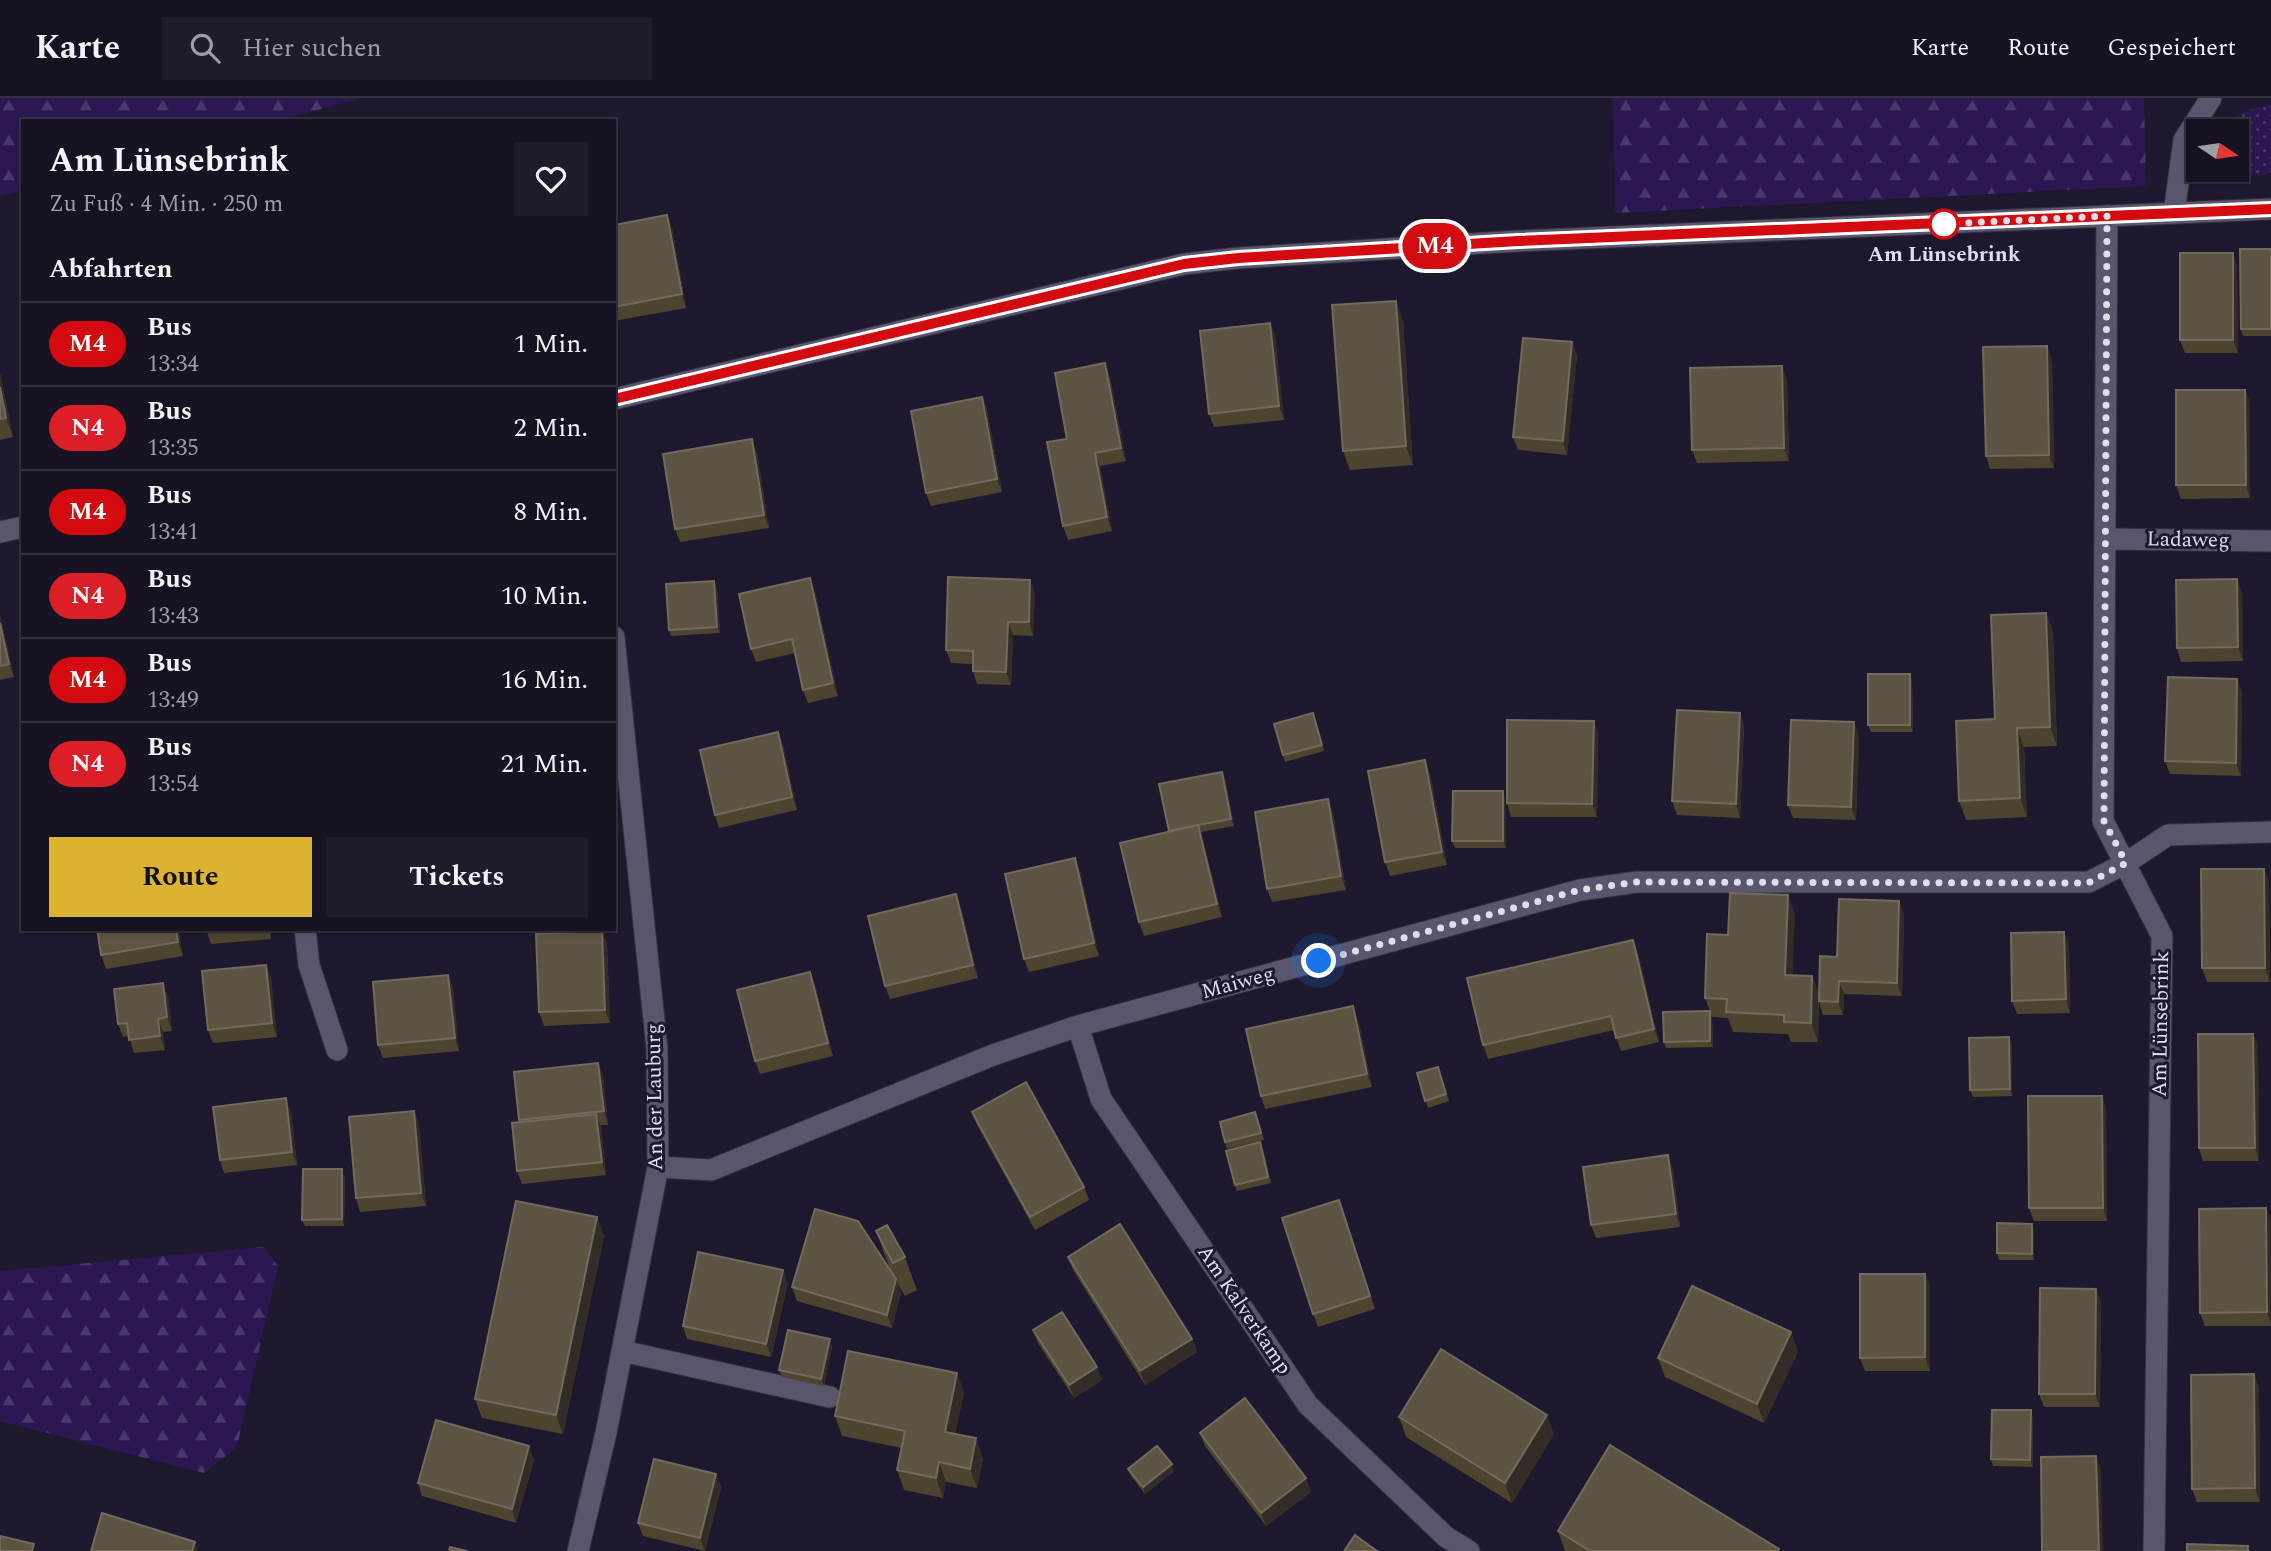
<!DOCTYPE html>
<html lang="de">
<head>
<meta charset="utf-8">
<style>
	body { margin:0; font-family:Spectral,serif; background:#1f1b2a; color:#f1f3f6; height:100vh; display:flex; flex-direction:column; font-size:26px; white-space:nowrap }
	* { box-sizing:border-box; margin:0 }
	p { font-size:23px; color:#9e9ea5 }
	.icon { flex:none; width:38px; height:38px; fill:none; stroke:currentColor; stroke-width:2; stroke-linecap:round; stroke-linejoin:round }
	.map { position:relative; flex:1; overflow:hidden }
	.sheet { position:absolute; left:21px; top:21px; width:595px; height:812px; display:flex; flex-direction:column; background:#161222; border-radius:0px; box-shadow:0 2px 5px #0004,0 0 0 2px #353240 }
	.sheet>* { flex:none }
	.badge { padding:0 14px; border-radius:23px; font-size:24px; line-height:46px }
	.needle { width:46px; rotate:103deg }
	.tools { position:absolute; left:2186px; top:21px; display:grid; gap:14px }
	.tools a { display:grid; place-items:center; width:63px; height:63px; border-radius:0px; background:#161222; box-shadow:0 2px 5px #0004,0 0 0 2px #353240; font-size:35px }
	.you { position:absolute; width:35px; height:35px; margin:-18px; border:5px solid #fff; border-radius:50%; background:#1a73e8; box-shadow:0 0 0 10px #1a73e833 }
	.map>.badge { position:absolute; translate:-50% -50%; box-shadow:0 0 0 4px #fff }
	h2 { padding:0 28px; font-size:26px; line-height:63px }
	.round { display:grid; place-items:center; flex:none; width:74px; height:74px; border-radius:0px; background:#1f1b2a }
	.overview { display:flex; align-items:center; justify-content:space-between; height:119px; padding:0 28px }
	h1 { font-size:33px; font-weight:700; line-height:52px }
	.primary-button { display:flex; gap:14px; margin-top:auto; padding:14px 28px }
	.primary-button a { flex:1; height:80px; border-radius:0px; background:#dcb233; color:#111; font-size:28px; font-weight:700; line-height:80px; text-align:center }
	.primary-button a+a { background:#1f1b2a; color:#f1f3f6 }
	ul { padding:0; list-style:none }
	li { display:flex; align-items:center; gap:21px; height:84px; padding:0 28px; border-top:2px solid #353240 }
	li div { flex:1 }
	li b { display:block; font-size:26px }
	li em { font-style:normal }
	li .badge { min-width:77px; font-weight:700; text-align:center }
	header { display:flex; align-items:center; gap:42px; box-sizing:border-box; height:98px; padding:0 35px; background:#161222; border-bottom:2px solid #353240 }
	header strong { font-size:33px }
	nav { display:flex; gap:38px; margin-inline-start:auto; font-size:24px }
	.search { width:490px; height:63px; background:#1f1b2a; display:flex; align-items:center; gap:18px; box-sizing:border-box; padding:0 24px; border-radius:0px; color:#9e9ea5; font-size:26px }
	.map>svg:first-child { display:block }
	.grass { fill:url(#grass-dots) }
	.forest { fill:url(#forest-firs) }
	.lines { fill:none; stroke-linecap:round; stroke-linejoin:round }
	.minor-casing { stroke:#32303f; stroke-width:23 }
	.minor { stroke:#59556d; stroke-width:21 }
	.wall { fill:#4c442e }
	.shaded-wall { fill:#332b25 }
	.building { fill:#5c5443; stroke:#716a5d; stroke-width:2 }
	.line-casing { stroke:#fff; stroke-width:16 }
	.line { stroke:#d40a11; stroke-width:10 }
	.walk { stroke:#e0deec; stroke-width:7; stroke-dasharray:0 12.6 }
	.stop-dot { fill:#fff; stroke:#d40a11; stroke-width:3.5 }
	.labels { text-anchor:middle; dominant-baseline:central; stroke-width:6; stroke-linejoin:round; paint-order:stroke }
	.stop-label { font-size:21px; font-weight:bold; fill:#e0deec; stroke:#1d182d }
	.street-label { font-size:21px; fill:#e0deec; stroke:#1d182d }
</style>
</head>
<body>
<header>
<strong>Karte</strong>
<div class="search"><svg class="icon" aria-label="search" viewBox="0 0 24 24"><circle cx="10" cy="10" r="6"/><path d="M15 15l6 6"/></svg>Hier suchen</div>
<nav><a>Karte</a><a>Route</a><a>Gespeichert</a></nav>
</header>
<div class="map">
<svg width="2271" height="1453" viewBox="0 0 2271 1453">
	<defs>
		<pattern id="grass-dots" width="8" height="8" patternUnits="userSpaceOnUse" patternTransform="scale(1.75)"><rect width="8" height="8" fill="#2a1751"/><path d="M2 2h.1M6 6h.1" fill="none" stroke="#49386a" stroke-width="1.8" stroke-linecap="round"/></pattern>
		<pattern id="forest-firs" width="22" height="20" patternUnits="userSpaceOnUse" patternTransform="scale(1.75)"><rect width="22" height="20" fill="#2a1751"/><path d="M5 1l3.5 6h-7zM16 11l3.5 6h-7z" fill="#49386a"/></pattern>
	</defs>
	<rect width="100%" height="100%" fill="#1d182d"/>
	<path class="grass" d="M2271,6V76L2230,79L2219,72H2236V33H2221C2233,16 2252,10 2271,6Z"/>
	<path class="forest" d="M0,0H361L277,23H23V92L0,98Z
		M1613,0H2144L2146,88L1615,115Z
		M263,1149L278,1168L237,1349L204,1375L0,1323V1173Z"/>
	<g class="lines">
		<defs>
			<path id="minor" d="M2174,115L2184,42L2211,0
				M2107,118L2103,723L2162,838L2154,1453
				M614,301L1184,166L1238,160L1518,143L2271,111
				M0,434L23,429
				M2106,441L2271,443
				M305,831L309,867L337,952
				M1078,928L1101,1001L1308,1307L1446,1439L1469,1453
				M658,1069L711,1072L993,957L1078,928L1580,792L1637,784H2089L2126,765L2168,737L2271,734
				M622,1253L830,1299
				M578,1453L606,1335L658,1069L657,951L614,539"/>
		</defs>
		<use href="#minor" class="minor-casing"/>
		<use href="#minor" class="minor"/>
	</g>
	<path class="wall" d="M614,127L672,130L686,210L614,223Z
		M2271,151V238H2243L2241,231Z
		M2233,155L2237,169L2238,255H2185L2180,242Z
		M1403,222L1413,367L1350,372L1343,353Z
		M1270,225L1275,238L1284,322L1214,329L1209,316Z
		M1572,244L1577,258L1567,357L1518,352L1513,339Z
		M2052,261L2054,370L1990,371L1986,358Z
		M0,275L13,339L0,342Z
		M1110,279L1126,363L1100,368L1112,433L1068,442L1063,428L1067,341Z
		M1787,281L1789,363L1697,365L1692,352Z
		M2245,292L2250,305V400L2181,401L2176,387Z
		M982,299L987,312L1002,394L931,408L926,395Z
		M757,355L769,430L680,444L675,431Z
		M714,483L717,490L720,535L671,538L669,532Z
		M815,494L838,598L808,605L803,592L795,555L756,564L751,551Z
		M2242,494L2243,563L2181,564L2177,550Z
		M1035,495L1033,538L1013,537L1011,587L977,586L973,573V566L951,565L946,552Z
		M2046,515L2053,534L2057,648L2024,649L2027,719L1966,722L1959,703L1995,621Z
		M0,517L14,579L0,582Z
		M2237,581L2242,594L2241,678L2170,676L2165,663Z
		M1912,583L1913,634H1871L1868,627Z
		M1740,615L1744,628L1740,720L1677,717L1672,703Z
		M1315,621L1324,653L1285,664L1283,657Z
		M1594,623L1598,636L1597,719H1511L1507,705Z
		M1859,638L1856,722L1793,720L1788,707Z
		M783,647L797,712L719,730L715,717Z
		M1430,675L1447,767L1390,778L1385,764Z
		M1225,680L1234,728L1201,734L1222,819L1144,838L1139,824L1169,734Z
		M1505,699L1506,750H1455L1452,743Z
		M1328,701L1333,715L1346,792L1272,804L1267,791Z
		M2264,771L2269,784L2270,884H2207L2202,870Z
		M1080,773L1099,858L1029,874L1024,861Z
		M1899,803L1904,817L1902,898L1844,896L1843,917H1823L1819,904L1818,944H1791L1788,936L1733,934L1728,920L1712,919L1713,949L1666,950L1664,944L1710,913L1705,900L1728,837L1795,816L1792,877L1812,878L1819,896L1837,859Z
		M961,810L978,880L890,901L885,888Z
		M97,831H178L183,858L106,871L101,857Z
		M206,831H270L271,841L211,846Z
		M602,833L607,846L610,925L544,928L539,914Z
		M1633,842L1638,855L1659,944L1621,953L1614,932L1488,961L1483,947Z
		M2069,847L2070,915L2017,916L2012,903Z
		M810,874L815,887L833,958L760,976L755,963Z
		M448,877L453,890L459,953L383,960L378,947Z
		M271,880L277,939L213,945L208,932Z
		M168,898L172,933L163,934L165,952L134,955L129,938L123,939L118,926Z
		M1358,921L1372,989L1265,1011L1261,998Z
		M2253,936L2258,949L2259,1063H2203L2199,1050Z
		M2012,946V998L1973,999L1970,992Z
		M1438,969L1449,1003L1428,1010L1417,975Z
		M603,978L608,1027H601L606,1077L522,1086L517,1073L519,1022Z
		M2102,998L2106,1011L2107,1123H2034L2029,1110Z
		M414,1013L419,1027L426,1108L360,1114L356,1100Z
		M291,1014L297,1067L224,1075L220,1062Z
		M972,1014L1084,1089L1089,1102L1035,1132L977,1027Z
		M1258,1021L1264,1042L1227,1051L1225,1044Z
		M1263,1051L1271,1085L1237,1093L1235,1087Z
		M1673,1071L1680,1129L1596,1140L1591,1127Z
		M345,1078L344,1128H305L302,1122Z
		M2266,1110L2271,1124V1228H2205L2200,1215Z
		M1344,1115L1375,1211L1318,1229L1313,1216Z
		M597,1119L604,1138L563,1336L482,1320L475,1301Z
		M876,1133L905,1159L917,1192L905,1198L897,1184L901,1194L892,1230L797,1203L792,1189L894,1178L888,1166Z
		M2034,1133V1162H1999L1997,1155Z
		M1068,1159L1192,1241L1197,1254L1145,1287L1073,1172Z
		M1925,1176L1930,1189V1273H1865L1860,1260Z
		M788,1185L771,1259L687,1241L683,1228Z
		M2101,1204L2100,1309H2044L2039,1296Z
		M1033,1232L1097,1269L1102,1282L1074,1300L1038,1245Z
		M1791,1234L1798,1254L1764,1325L1665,1279L1658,1260Z
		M832,1248L824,1288L782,1279L779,1272Z
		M2254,1276L2259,1290L2260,1404H2197L2192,1391Z
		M964,1294L955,1336L983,1360L977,1390L946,1384L943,1400L904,1392L897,1372L902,1350L842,1338L835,1318Z
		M1399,1319L1554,1336L1512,1405L1406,1339Z
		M2033,1319V1369L1993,1368L1991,1361Z
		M1200,1335L1306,1380L1311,1394L1266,1428L1205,1348Z
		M534,1362L516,1425L422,1398L418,1385Z
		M1128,1371L1174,1373L1145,1396L1131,1378Z
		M716,1376L721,1390L705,1453L643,1438L638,1425Z
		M1558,1433L1780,1453H1565Z"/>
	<path class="shaded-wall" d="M667,117L672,130L686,210L682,196Z
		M2233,155L2237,169L2238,255L2233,242Z
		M1396,203L1403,222L1413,367L1406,348Z
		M1270,225L1275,238L1284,322L1279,308Z
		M1572,244L1577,258L1567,357L1563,343Z
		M2047,248L2052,261L2054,370L2049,357Z
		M1105,265L1110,279L1126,363L1121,350Z
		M1782,268L1787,281L1789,363L1784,350Z
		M0,275L13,339L6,320L0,289Z
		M2245,292L2250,305V400L2246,387Z
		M982,299L987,312L1002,394L997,381Z
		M752,341L757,355L769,430L764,417Z
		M1095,355L1100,368L1112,433L1107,419Z
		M810,480L815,494L838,598L833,585Z
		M2237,481L2242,494L2243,563L2238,549Z
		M1030,482L1035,495L1033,538L1029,524Z
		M714,483L717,490L720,535L717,529Z
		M2046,515L2053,534L2057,648L2050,629Z
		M0,517L14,579L9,566L0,525Z
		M1008,524L1013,537L1011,587L1006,574Z
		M1910,576L1912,583L1913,634L1910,627Z
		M2237,581L2242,594L2241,678L2236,665Z
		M1740,615L1744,628L1740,720L1736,706Z
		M1594,623L1598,636L1597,719L1592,706Z
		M1854,624L1859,638L1856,722L1851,709Z
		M2017,630L2024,649L2027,719L2020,700Z
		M778,634L783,647L797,712L792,699Z
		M1425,662L1430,675L1447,767L1442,754Z
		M1222,674L1225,680L1234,728L1231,721Z
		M1503,693L1505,699L1506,750L1503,743Z
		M1328,701L1333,715L1346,792L1341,778Z
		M1198,727L1203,740L1222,819L1217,806Z
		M1075,760L1080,773L1099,858L1094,845Z
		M2264,771L2269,784L2270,884L2265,870Z
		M956,796L961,810L978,880L973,867Z
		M1788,797L1795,816L1792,896L1785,877Z
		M1899,803L1904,817L1902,898L1897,885Z
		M176,831H178L183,858L178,844Z
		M602,833L607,846L610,925L605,912Z
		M2064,834L2069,847L2070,915L2066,901Z
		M1633,842L1638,855L1659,944L1654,931Z
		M266,867L271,880L277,939L272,925Z
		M810,874L815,887L833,958L828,945Z
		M448,877L453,890L459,953L455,940Z
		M1812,878L1819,897L1818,944L1811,925Z
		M1839,883L1844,896L1843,917L1838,904Z
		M163,885L168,898L172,933L167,919Z
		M1353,908L1358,921L1372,989L1367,976Z
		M1710,913L1712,919L1713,949L1710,943Z
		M158,921L163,934L165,952L160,938Z
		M2253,936L2258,949L2259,1063L2255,1050Z
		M2009,939L2012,946V998L2010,991Z
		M598,965L603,978L608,1027L604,1013Z
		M2102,998L2106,1011L2107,1123L2103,1110Z
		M286,1000L291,1014L297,1067L292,1054Z
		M414,1013L419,1027L426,1108L421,1095Z
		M596,1016L601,1029L606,1077L602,1064Z
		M1668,1057L1673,1071L1680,1129L1676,1116Z
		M342,1071L345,1078L344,1128L342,1121Z
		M2266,1110L2271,1124V1226L2267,1214Z
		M597,1119L604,1138L563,1336L556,1317Z
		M2032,1126L2034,1133V1162L2032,1156Z
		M783,1172L788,1185L771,1259L766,1246Z
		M1925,1176L1930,1189V1273L1925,1259Z
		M896,1181L901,1194L892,1230L887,1217Z
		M2096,1191L2101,1204L2100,1309L2095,1296Z
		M1791,1234L1798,1254L1764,1325L1757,1306Z
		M830,1241L832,1248L824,1288L821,1281Z
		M1192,1241L1197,1254L1145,1287L1140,1273Z
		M1097,1269L1102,1282L1074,1300L1069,1287Z
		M957,1275L964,1294L952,1353L945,1334Z
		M2254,1276L2259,1290L2260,1404L2255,1390Z
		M2031,1312L2033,1319V1369L2030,1362Z
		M1547,1317L1554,1336L1512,1405L1505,1385Z
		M976,1340L983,1360L977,1390L970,1371Z
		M529,1348L534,1362L516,1425L512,1411Z
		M2096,1358L2101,1372L2103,1453H2099Z
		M939,1364L946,1384L943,1400L936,1380Z
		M1172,1366L1174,1373L1145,1396L1143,1389Z
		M716,1376L721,1390L705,1453L700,1440Z
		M1306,1380L1311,1394L1266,1428L1261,1415Z
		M195,1444L198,1453H192Z"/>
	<path class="building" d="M667,117L682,196L614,209V127Z
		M2240,151H2271V231H2241Z
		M2180,155H2233V242H2180Z
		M1396,203L1406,348L1343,353L1332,207Z
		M1270,225L1279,308L1209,316L1200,233Z
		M1523,240L1572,244L1563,343L1513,339Z
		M2047,248L2049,357L1986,358L1983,249Z
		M1105,265L1121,350L1095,355L1107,419L1063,428L1047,344L1067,341L1055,275Z
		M1782,268L1784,350L1692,352L1690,270Z
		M0,289L6,320L0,321Z
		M2176,292H2245L2246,387H2176Z
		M982,299L997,381L926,395L911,313Z
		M752,341L764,417L675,431L663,356Z
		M948,479L1030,482L1029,524H1008L1006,574L973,573V553L946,552Z
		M810,480L833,585L803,592L792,541L751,551L739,496Z
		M2237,481L2238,549L2177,550L2176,482Z
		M714,483L717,529L669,532L666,486Z
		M2046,515L2050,629L2017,630L2020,700L1959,703L1956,623L1995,621L1991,517Z
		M0,525L9,566L0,568Z
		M1868,576H1910V627H1868Z
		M2168,579L2237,581L2236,665L2165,663Z
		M1677,612L1740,615L1736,706L1672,703Z
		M1313,615L1322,647L1283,657L1274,626Z
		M1507,622L1594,623L1592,706L1507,705Z
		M1791,622L1854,624L1851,709L1788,707Z
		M778,634L792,699L715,717L700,652Z
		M1425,662L1442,754L1385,764L1368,673Z
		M1222,674L1231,721L1198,727L1169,733L1159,686Z
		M1453,693H1503V743H1452Z
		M1328,701L1341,778L1267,791L1255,714Z
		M1198,727L1217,806L1139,824L1120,745Z
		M1075,760L1094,845L1024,861L1005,776Z
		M2201,771H2264L2265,870H2202Z
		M1730,795L1788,797L1785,877L1812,878L1811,925L1784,924V917L1726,914L1727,901L1705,900L1707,836L1728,837Z
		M956,796L973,867L885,888L868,818Z
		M1839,801L1899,803L1897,885L1839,883L1838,904L1819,903L1820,858L1837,859Z
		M97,831H176L178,844L101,857Z
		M206,831H225L206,833Z
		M602,833L605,912L539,914L536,836Z
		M2064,834L2066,901L2012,903L2011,835Z
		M1633,842L1654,931L1616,940L1611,918L1483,947L1467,880Z
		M266,867L272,925L208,932L202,873Z
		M810,874L828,945L755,963L737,892Z
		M448,877L455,940L378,947L373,884Z
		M163,885L167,919L158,921L160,938L129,942L127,925L118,926L114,891Z
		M1353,908L1367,976L1261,998L1246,931Z
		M1710,913V943L1664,944L1663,914Z
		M2198,936H2253L2255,1050H2199Z
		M2009,939L2010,991L1970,992L1969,940Z
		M598,965L604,1013L519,1022L514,974Z
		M1438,969L1446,996L1425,1003L1417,975Z
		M1026,984L1084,1089L1030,1119L972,1014Z
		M2028,998H2102L2103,1110H2029Z
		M286,1000L292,1054L220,1062L213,1009Z
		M414,1013L421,1095L356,1100L349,1019Z
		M1255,1014L1261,1035L1225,1044L1220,1024Z
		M596,1016L602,1064L517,1073L512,1025Z
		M1260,1044L1268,1079L1235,1087L1226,1053Z
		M1668,1057L1676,1116L1591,1127L1583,1069Z
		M303,1071H342V1121L302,1122Z
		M1339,1102L1370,1198L1313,1216L1282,1120Z
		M516,1103L597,1119L556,1317L475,1301Z
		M2266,1110L2267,1214L2200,1215L2199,1111Z
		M815,1111L858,1123L896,1181L887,1217L792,1189Z
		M1997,1125L2032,1126V1156L1997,1155Z
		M1120,1126L1192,1241L1140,1273L1068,1159Z
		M887,1127L905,1159L893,1165L876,1133Z
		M698,1154L783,1172L766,1246L683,1228Z
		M1860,1176H1925V1259L1860,1260Z
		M1692,1188L1791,1234L1757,1306L1658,1260Z
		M2040,1190L2096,1191L2095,1296H2039Z
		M1062,1214L1097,1269L1069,1287L1033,1232Z
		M788,1232L830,1241L821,1281L779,1272Z
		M1441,1251L1547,1317L1505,1385L1399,1319Z
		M848,1253L957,1275L945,1334L976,1340L970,1371L939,1364L936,1380L897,1372L905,1333L835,1318Z
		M2254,1276L2255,1390L2192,1391L2191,1277Z
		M1245,1300L1306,1380L1261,1415L1200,1335Z
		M1992,1312H2031L2030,1362L1991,1361Z
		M436,1322L529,1348L512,1411L418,1385Z
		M1610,1347L1779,1451L1778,1453H1590L1558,1433Z
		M1157,1348L1172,1366L1143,1389L1128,1371Z
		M2096,1358L2099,1453H2042L2041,1359Z
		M654,1361L716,1376L700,1440L638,1425Z
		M102,1415L195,1444L192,1453H91Z
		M1355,1437L1377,1453H1344Z
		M0,1438L34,1446L32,1453H0Z
		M2187,1446L2248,1448V1453H2187Z
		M450,1449L467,1453H449Z"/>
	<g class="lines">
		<defs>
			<path id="line" d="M614,301L1184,166L1238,160L1518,143L2271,111"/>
		</defs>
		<use href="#line" class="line-casing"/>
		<use href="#line" class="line"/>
		<path class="walk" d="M1319,863L1580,792L1637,784L2088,785L2126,765L2104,723L2107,118L1942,126H1944"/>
	</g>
	<circle class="stop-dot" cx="1944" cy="126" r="14"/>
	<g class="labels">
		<g class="stop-label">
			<text x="1944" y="157">Am Lünsebrink</text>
		</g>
		<g class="street-label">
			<text transform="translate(2188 442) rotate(1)">Ladaweg</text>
			<text transform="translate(1238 885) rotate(-15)">Maiweg</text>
			<text transform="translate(2161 926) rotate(-89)">Am Lünsebrink</text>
			<text transform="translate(655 999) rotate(-91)">An der Lauburg</text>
			<text transform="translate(1244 1212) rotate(56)">Am Kalverkamp</text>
		</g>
	</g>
</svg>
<div class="tools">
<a><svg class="needle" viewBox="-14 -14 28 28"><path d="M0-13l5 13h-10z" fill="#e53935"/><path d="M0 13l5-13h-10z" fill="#9e9ea5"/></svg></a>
</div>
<div class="you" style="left:1319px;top:863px"></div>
<b class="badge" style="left:1435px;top:148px;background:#d40a11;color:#fff">M4</b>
<section class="sheet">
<div class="overview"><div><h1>Am Lünsebrink</h1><p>Zu Fuß · 4 Min. · 250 m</p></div><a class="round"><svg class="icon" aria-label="heart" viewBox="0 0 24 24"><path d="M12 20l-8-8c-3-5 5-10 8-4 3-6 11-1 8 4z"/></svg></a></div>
<h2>Abfahrten</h2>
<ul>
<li><span class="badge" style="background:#d40a11;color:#fff">M4</span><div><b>Bus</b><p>13:34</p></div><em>1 Min.</em></li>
<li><span class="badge" style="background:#db1f26;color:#fff">N4</span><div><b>Bus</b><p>13:35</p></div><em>2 Min.</em></li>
<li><span class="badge" style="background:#d40a11;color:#fff">M4</span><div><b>Bus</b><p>13:41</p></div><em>8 Min.</em></li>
<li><span class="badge" style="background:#db1f26;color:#fff">N4</span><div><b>Bus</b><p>13:43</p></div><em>10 Min.</em></li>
<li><span class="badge" style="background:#d40a11;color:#fff">M4</span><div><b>Bus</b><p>13:49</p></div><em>16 Min.</em></li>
<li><span class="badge" style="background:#db1f26;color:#fff">N4</span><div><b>Bus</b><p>13:54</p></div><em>21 Min.</em></li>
</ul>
<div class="primary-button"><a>Route</a><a>Tickets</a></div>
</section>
</div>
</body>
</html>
